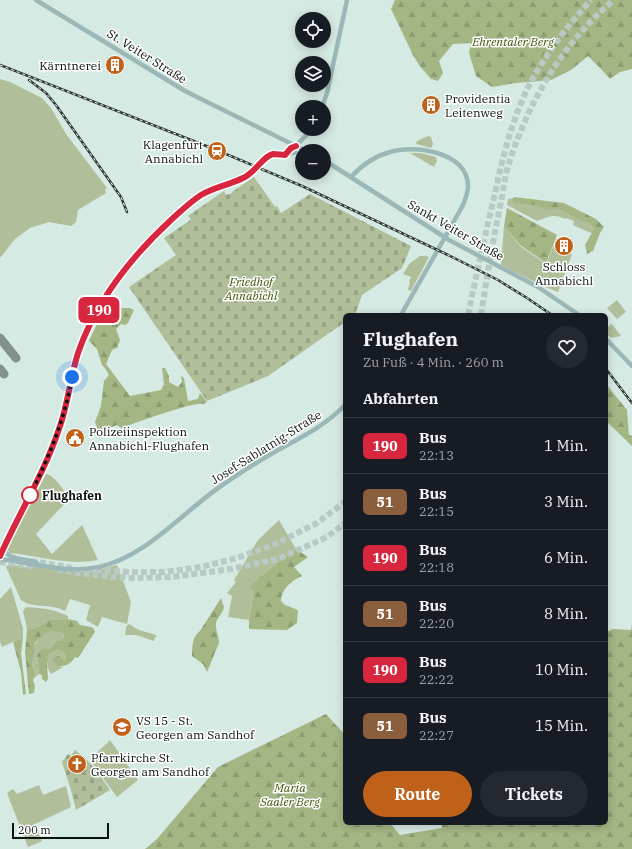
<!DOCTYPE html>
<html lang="de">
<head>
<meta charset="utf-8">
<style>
	body { margin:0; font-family:"IBM Plex Serif",serif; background:#242831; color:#f1f3f6; height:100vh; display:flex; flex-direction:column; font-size:15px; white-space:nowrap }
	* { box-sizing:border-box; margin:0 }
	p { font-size:13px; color:#9ea1a6 }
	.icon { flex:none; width:22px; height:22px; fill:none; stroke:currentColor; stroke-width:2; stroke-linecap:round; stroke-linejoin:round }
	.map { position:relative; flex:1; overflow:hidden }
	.drawer { position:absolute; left:343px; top:313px; width:265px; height:512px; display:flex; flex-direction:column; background:#171b24; border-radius:6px; box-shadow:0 2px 10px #0003 }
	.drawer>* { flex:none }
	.badge { padding:0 8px; border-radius:6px; font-size:14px; line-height:26px }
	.buttons { position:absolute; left:295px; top:12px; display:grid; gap:8px }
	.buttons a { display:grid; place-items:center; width:36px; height:36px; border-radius:50%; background:#171b24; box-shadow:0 2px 10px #0003; font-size:20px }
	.scale { position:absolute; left:12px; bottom:10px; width:97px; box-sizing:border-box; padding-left:4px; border:2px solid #0b1310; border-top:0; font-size:11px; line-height:14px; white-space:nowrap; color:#0b1310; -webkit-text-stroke:3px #fff; paint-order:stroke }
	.you { position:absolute; width:20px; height:20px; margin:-10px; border:3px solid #fff; border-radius:50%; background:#1a73e8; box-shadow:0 0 0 6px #1a73e833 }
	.map>.badge { position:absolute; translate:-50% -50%; box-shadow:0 0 0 2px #fff }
	h2 { padding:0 20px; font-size:15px; line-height:36px }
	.round { display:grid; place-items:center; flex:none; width:42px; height:42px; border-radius:21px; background:#242831 }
	.head { display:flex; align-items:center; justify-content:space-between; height:68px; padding:0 20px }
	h1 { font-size:19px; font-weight:700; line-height:30px }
	.cta { display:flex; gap:8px; margin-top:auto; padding:8px 20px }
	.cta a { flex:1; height:46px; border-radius:24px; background:#c06119; color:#fff; font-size:16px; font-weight:700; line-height:46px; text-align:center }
	.cta a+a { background:#242831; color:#f1f3f6 }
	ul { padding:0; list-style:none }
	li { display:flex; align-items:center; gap:12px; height:56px; padding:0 20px; border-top:1px solid #363941 }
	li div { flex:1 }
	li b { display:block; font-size:15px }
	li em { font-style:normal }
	li .badge { min-width:44px; font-weight:700; text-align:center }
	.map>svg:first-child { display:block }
	.green { fill:#b0be9a }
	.forest { fill:url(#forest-firs) }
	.cemetery { fill:url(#cemetery-stones) }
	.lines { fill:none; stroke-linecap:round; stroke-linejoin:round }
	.taxiway { stroke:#82918c; stroke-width:9 }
	.highway-tunnel { stroke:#b7cac3; stroke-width:6; stroke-dasharray:6 3; stroke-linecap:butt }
	.secondary { stroke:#9bb7b7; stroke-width:4.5 }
	.rail-casing { stroke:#2e3834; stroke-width:2.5 }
	.rail { stroke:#fff; stroke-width:1; stroke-dasharray:3; stroke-linecap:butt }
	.line-casing { stroke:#fff; stroke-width:9 }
	.line { stroke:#d7263d; stroke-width:6 }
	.walk { stroke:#0b1310; stroke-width:4; stroke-dasharray:0 7.2 }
	.stop-dot { fill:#fff; stroke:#d7263d; stroke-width:2 }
	.labels { text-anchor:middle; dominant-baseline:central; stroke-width:3; stroke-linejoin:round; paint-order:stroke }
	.park-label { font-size:12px; font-style:italic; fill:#435709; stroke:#fff }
	.street-label { font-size:12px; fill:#0b1310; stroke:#fff }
	.poi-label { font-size:12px; fill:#0b1310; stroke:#fff; text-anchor:start }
	.stop-label { font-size:12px; font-weight:bold; fill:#0b1310; stroke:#fff; text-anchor:start }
</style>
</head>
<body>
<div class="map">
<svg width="632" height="849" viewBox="0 0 632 849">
	<defs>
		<pattern id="forest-firs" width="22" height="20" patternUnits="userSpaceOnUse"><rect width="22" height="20" fill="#a4b684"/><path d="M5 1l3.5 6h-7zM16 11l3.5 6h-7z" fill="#8c9c71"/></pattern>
		<pattern id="cemetery-stones" width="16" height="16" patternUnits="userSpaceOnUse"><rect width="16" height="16" fill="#b0be9a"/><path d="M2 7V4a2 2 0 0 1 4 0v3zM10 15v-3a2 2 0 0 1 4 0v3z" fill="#96a284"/></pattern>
	</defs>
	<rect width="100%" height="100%" fill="#d5eae3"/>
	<path class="green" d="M0,79L10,82L42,98L51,108L66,134L107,188L105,190L106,193L78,210L76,222L71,226L49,222L30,228L15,239L0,258Z
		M428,136L431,137L433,144L431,148L416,144L417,141Z
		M410,153H420L436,157L437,161L434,167Z
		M518,198L564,205L599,223L593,234L573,225L574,221L566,218L565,219C553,213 549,217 537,221L507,205L508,199Z
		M504,226L520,246L546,264L553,247L572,254L558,292L545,287L501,265Z
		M420,256H425L429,257L411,291L408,290L410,282L409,281L411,277L403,274L410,263Z
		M617,300L626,312L617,319L607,308Z
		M612,324L621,336L611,338L606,334V328Z
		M46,474C56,476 64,491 69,499L36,534L52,554L82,525L98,560C69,566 39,556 10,553L7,548Z
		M279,520L296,549L262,575L250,589L254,591L249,620L228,617L232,596L227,593L236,582L234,580L258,540Z
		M9,564L29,568L34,567L80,572L95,571L117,565L131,602L127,624L102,617L98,627L86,620L90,605L70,599L65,611C51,603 33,609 21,600L6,567Z
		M11,587L23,628V637L2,647L0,642V599Z
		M26,607C41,608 54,609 68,616V619L49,620L33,629H27L23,611Z
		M129,624L139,630L156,635L157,637H155L154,641L136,635H125L126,627Z
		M57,630L63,633L64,638L61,641L57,640L50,649L37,655L39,674L34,678V669L32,664L34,656V644C39,641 35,645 38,639C42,632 50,631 57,630Z
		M57,650L62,651L66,656L65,659L57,666L63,667L51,674C46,667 47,662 49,654Z
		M110,740L138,780L117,797L93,764C91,755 105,746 110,740Z
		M39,785L43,795L66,786L71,807L35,824L42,841L28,847L7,793L13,789L17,794Z"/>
	<path class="forest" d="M395,0H632V69L620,72L610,79L601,69L588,56L571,70L551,80L516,83L492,87L476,76L469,53L471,43L453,44L439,61L443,73L438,81L431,79L419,65L413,55L391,9Z
		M514,197L564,203L596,219L604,227L600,233L593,251L587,254L585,245L595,228L590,224L570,215L565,211L555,208L547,210L536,205L514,203L512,200Z
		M507,208L557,235L546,263L520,245L504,226Z
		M119,303L122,308H130L134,310L128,323L125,325L121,324L116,329L120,340L117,348L112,350L106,364L130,396L161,390L164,384L162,368H165L169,376V382L178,387L182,382L181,376L184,378L188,401L198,399L200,393L207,402L204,404C192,402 136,423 121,428L117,425L99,432L95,422L101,406L104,381L109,375L105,368L102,365L97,349L89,341L97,324L103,322L115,304Z
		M606,384L627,410L629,435L632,436V446L606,421Z
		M296,549L308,557L294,567L302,576C291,581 281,589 281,601L285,605L298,610L297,623L287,630L249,629V620L254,591L249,588L262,575Z
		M221,598L224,608C222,614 217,618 216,623C215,630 219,636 219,643L207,672L203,664L192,656C192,648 192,636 200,631Z
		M68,619L77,621L80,625L91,627L94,629L95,632L78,658L75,657C71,664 65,667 57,666L52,660L54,657L59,656L63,660L65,659L66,656L62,651L57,650L49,654L47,664L48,679L46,682L42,679V675L39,674L37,655L42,649H50L57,640L61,641L64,637L63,633C55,629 46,631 40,637C37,639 37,642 34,644V656L32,664C34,669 36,675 33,680L35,686L34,693L29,694L25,652L27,629H33L49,620Z
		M632,625V849H145L157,839L218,767L326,714L345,735V823H390L400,835L442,828V823H606V632L613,629L631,630Z
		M23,637L21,654L26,694L23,695L21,672L13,642Z"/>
	<path class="cemetery" d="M254,177L275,207L277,206L281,213L310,194L411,246L402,268L362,295L355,315H345V322L268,376L207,401L129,287L176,255L164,238L186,223H187L191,219L188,216L224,191L226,195L232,193V192Z
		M75,750C90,760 100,775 110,790L76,810L70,787L62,762L68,754L71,756Z"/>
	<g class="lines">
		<path class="taxiway" d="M0,338L16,358
			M0,369L4,374"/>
		<path class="highway-tunnel" d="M468,315C476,277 484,240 493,202C502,160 512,116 533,78C549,50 569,24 591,0
			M481,315C487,277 493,239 501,202C503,190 505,178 508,166C528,103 562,43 614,0
			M31,561L72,568
			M0,562L36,567
			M87,569L129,572H164L201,567L237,558L273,545L317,523L345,502
			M57,570L112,577L134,578L172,577L231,569L278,559L327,537L345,523"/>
		<path class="secondary" d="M36,0L185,91L306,151
			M322,107L327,93L347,0
			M286,155C294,146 304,140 311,129
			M324,160L449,240L538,287L579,315
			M351,177C362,165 375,156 390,152C414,144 468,152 468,186C468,194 465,200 462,207L401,315
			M606,339L632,366
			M4,547C5,561 27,558 37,563
			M0,556C16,518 39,483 54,444C59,430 64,416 67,401C71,385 73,369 78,354C95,303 129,259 168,223C177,215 185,206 195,199C204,193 214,187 224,184C232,182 240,180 247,176C256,171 260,160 269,156C279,151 284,158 295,152L296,146
			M0,559C32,563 67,574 99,567C148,556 183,511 224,484C241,472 259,461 278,450C302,437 326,425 345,405"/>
		<defs>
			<path id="rail" d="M0,65L214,149L302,186L448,255L498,280L527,298L552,315
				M29,80L46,93L56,105L121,197L127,212
				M606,369L632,403"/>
		</defs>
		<use href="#rail" class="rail-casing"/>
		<use href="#rail" class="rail"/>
	</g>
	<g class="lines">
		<defs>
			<path id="line" d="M0,556C19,513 44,474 59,429C68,405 70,378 78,353C96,301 131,257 171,220C181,211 190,202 201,195C214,187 229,185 243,178C255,173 263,156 273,154C278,154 281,155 285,155L291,148L296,146"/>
		</defs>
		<use href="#line" class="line-casing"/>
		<use href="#line" class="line"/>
		<path class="walk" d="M30,495C49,457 65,419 72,377"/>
	</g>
	<defs>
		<symbol id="building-disc" viewBox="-11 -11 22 22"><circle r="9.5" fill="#c06119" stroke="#fff"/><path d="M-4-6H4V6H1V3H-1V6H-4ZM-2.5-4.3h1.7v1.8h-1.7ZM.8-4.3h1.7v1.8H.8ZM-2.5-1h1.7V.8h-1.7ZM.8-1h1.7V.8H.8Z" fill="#fff"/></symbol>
		<symbol id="station-disc" viewBox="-11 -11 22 22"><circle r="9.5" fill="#c06119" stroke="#fff"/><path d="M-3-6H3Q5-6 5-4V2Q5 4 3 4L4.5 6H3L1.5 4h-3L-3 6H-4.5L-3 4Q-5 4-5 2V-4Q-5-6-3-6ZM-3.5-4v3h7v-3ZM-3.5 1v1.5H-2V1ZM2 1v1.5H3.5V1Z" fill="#fff"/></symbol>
		<symbol id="civic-disc" viewBox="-11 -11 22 22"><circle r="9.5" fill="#c06119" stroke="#fff"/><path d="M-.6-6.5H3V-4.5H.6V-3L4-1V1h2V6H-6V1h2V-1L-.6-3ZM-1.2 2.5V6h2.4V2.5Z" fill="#fff"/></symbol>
		<symbol id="school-disc" viewBox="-11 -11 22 22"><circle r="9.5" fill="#c06119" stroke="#fff"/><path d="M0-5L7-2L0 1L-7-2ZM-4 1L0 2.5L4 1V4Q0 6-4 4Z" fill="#fff"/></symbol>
		<symbol id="church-disc" viewBox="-11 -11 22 22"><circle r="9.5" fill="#c06119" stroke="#fff"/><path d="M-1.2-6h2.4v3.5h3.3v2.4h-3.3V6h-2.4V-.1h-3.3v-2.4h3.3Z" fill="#fff"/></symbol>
	</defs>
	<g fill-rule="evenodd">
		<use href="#building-disc" x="104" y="54" width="22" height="22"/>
		<use href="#building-disc" x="420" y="94" width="22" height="22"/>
		<use href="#station-disc" x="206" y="140" width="22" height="22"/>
		<use href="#building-disc" x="553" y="235" width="22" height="22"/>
		<use href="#civic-disc" x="64" y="427" width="22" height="22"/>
		<use href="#school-disc" x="111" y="716" width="22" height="22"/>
		<use href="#church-disc" x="66" y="753" width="22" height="22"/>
	</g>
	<circle class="stop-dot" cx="30" cy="495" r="8"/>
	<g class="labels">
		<g class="park-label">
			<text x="513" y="41">Ehrentaler Berg</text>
			<text x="251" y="281">Friedhof<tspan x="251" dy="14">Annabichl</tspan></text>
			<text x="290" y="787">Maria<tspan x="290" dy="14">Saaler Berg</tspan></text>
		</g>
		<g class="street-label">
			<text transform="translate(147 56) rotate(32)">St. Veiter Straße</text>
			<text transform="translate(456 230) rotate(30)">Sankt Veiter Straße</text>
			<text transform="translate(266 447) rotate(-32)">Josef-Sablatnig-Straße</text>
		</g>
		<g class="poi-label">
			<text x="101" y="65" text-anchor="end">Kärntnerei</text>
			<text x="445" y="98">Providentia<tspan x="445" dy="14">Leitenweg</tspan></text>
			<text x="203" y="144" text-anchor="end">Klagenfurt<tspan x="203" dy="14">Annabichl</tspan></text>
			<text x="564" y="266" text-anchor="middle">Schloss<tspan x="564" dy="14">Annabichl</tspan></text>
			<text x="89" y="431">Polizeiinspektion<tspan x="89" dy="14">Annabichl-Flughafen</tspan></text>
			<text x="136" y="720">VS 15 - St.<tspan x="136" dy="14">Georgen am Sandhof</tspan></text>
			<text x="91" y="757">Pfarrkirche St.<tspan x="91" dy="14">Georgen am Sandhof</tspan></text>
		</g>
		<g class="stop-label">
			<text x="42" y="495">Flughafen</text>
		</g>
	</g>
</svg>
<div class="buttons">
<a><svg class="icon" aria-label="locate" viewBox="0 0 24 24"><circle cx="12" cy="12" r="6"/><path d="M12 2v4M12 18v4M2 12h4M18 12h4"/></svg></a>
<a><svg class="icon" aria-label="layers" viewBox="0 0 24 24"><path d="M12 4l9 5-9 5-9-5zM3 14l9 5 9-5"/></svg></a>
<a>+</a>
<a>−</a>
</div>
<div class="scale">200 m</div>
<div class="you" style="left:72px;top:377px"></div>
<b class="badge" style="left:99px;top:310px;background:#d7263d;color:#fff">190</b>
<section class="drawer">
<div class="head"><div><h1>Flughafen</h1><p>Zu Fuß · 4 Min. · 260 m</p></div><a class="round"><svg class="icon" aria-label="heart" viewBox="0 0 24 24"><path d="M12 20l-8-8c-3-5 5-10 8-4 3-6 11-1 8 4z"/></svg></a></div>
<h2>Abfahrten</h2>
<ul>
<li><span class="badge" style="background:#d7263d;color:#fff">190</span><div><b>Bus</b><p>22:13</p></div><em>1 Min.</em></li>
<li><span class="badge" style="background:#8b5e3c;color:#fff">51</span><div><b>Bus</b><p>22:15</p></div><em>3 Min.</em></li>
<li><span class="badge" style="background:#d7263d;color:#fff">190</span><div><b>Bus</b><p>22:18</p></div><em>6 Min.</em></li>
<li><span class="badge" style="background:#8b5e3c;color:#fff">51</span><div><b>Bus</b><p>22:20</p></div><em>8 Min.</em></li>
<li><span class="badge" style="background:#d7263d;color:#fff">190</span><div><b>Bus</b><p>22:22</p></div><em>10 Min.</em></li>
<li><span class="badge" style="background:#8b5e3c;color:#fff">51</span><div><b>Bus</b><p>22:27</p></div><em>15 Min.</em></li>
</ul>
<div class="cta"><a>Route</a><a>Tickets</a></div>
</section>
</div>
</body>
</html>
